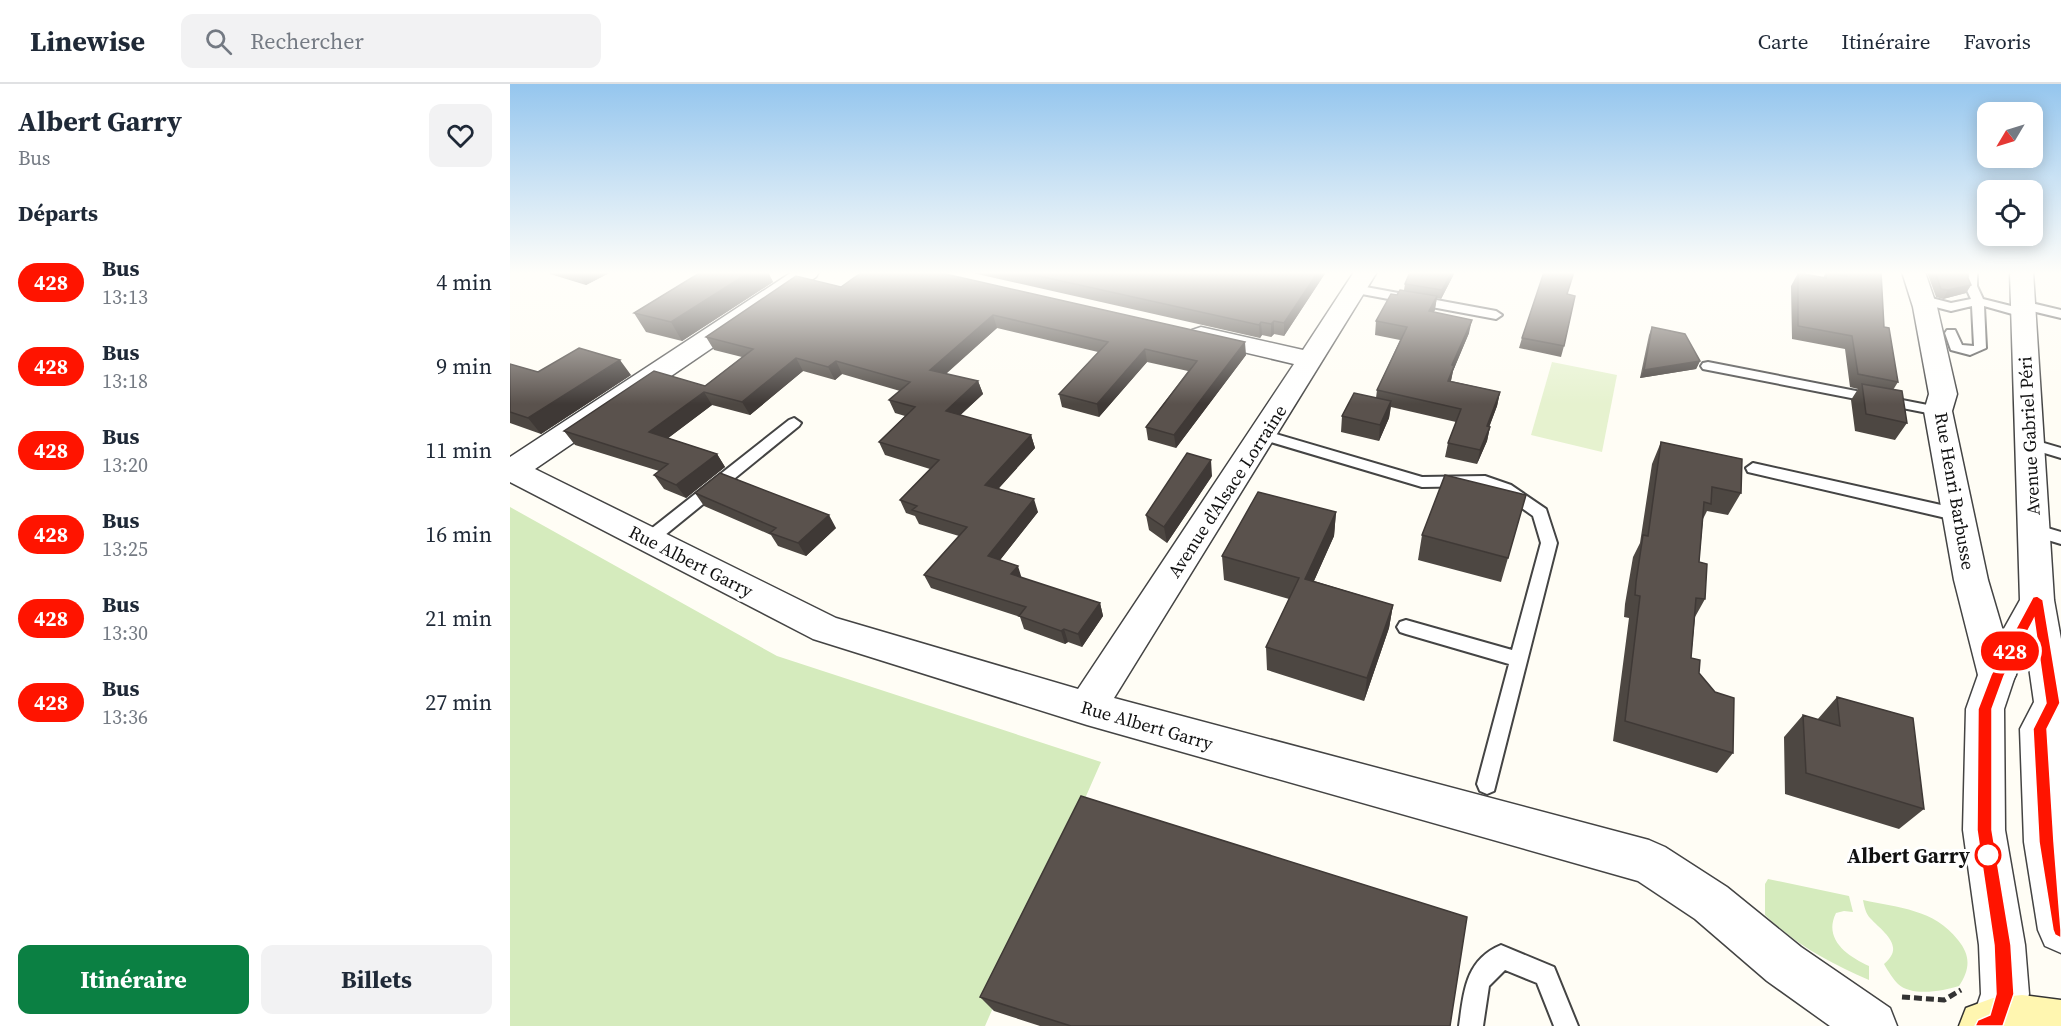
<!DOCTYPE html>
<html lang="fr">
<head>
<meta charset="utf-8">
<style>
	body { margin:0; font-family:"Source Serif 4",serif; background:#f2f2f3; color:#1f2937; height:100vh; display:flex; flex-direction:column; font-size:22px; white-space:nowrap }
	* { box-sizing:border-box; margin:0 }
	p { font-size:20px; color:#747a83 }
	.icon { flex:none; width:33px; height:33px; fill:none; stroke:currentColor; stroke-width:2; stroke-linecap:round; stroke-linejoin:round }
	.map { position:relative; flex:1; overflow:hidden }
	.sheet { display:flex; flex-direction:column; background:#fff; width:510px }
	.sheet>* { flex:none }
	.badge { padding:0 12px; border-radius:20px; font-size:21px; line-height:39px }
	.needle { width:39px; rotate:232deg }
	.buttons { position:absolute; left:1467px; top:18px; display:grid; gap:12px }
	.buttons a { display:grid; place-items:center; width:66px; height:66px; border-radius:12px; background:#fff; box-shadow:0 3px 15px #0003; font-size:30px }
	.map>.badge { position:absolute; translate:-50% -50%; box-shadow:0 0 0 3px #fff }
	h2 { padding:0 18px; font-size:22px; line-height:54px }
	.round { display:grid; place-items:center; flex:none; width:63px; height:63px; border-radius:12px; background:#f2f2f3 }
	.overview { display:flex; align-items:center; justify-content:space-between; height:102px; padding:0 18px }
	h1 { font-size:28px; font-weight:700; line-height:45px }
	.button { display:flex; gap:12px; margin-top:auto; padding:12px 18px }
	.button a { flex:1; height:69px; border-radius:12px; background:#0b8043; color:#fff; font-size:24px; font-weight:700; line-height:69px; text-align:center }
	.button a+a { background:#f2f2f3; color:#1f2937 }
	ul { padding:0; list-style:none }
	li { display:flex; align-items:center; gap:18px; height:84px; padding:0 18px }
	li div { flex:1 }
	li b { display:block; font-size:22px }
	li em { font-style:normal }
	li .badge { min-width:66px; font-weight:700; text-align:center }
	header { display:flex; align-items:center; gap:36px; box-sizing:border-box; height:84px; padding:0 30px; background:#fff; border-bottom:2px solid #e0e1e3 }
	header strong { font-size:28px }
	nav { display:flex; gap:33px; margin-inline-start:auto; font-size:21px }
	.search { width:420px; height:54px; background:#f2f2f3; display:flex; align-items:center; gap:15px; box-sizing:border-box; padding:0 21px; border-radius:12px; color:#747a83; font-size:22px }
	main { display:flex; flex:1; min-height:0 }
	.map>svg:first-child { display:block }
	.green { fill:#d5ebbd }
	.pitch { fill:#e6f2cf }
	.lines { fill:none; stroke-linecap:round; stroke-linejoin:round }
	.service-casing { stroke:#444; stroke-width:4 }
	.minor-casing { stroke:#444; stroke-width:3 }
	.tertiary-casing { stroke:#444; stroke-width:3 }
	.secondary-casing { stroke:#333; stroke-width:3 }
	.path { stroke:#333; stroke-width:5; stroke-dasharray:8 4; stroke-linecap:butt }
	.service { fill:#fff; fill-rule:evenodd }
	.minor { fill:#fff; fill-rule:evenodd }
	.tertiary { fill:#fff; fill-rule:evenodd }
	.secondary { fill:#fff6b0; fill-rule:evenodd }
	.wall { fill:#4d4742 }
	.shaded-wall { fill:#3f3936 }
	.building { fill:#5a524d; stroke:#3f3936; stroke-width:1.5 }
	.line { fill:#ff1400; stroke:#fff; stroke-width:1.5 }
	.stop-dot { fill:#fff; stroke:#ff1400; stroke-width:3 }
	.labels { text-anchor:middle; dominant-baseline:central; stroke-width:6; stroke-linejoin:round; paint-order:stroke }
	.street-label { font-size:18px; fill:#111; stroke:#fff }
	.near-stop-label { font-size:21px; font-weight:bold; fill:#111; stroke:#fff; text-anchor:end }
</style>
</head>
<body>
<header>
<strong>Linewise</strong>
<div class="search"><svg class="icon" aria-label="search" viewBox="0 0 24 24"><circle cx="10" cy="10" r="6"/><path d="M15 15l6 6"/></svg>Rechercher</div>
<nav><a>Carte</a><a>Itinéraire</a><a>Favoris</a></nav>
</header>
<main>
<section class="sheet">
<div class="overview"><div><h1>Albert Garry</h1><p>Bus</p></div><a class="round"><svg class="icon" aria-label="heart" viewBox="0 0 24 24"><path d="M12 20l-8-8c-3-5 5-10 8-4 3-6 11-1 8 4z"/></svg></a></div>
<h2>Départs</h2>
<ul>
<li><span class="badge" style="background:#ff1400;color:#fff">428</span><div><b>Bus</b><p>13:13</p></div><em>4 min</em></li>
<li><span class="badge" style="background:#ff1400;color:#fff">428</span><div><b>Bus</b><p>13:18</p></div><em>9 min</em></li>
<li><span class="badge" style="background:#ff1400;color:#fff">428</span><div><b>Bus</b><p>13:20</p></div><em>11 min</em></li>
<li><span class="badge" style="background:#ff1400;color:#fff">428</span><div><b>Bus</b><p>13:25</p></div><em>16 min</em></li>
<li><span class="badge" style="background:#ff1400;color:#fff">428</span><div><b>Bus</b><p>13:30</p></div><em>21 min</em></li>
<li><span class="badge" style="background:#ff1400;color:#fff">428</span><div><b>Bus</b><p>13:36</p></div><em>27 min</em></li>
</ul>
<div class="button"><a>Itinéraire</a><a>Billets</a></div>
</section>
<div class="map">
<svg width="1551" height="942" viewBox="0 0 1551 942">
	<rect width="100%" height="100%" fill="#fffdf5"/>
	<path class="green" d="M0,423L267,572L591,678L475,942H0Z
		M1258,795L1339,812L1343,828L1334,827L1326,829C1313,855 1337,872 1359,882V896C1320,879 1286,861 1255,831V800Z
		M1353,816C1389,824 1424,825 1448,856C1461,872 1460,885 1449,902C1433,907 1402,913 1388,900C1383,895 1378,887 1374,880C1396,862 1373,848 1360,834C1356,830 1354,822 1353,816Z"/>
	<path class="pitch" d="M1042,278L1107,291L1092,368L1021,351Z"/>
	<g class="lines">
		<defs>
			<path id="service" d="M1455,188H1467V202L1473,215L1517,226L1519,229L1513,233L1474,222L1476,264L1460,271L1441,266L1435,249L1437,246H1445L1452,261L1464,262L1462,222L1441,227L1406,218L1404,215L1410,211L1441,219L1461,215L1455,202Z
				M845,201L986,227L992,231L986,235L841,208V202Z
				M1513,217L1551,226V234L1509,224L1507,221Z
				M1198,278L1428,323L1435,327L1428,331L1193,285L1191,282L1193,279Z
				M284,334L291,339L289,342L144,460H132L130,456L132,452L279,336Z
				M752,346L912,393L975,392L1001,401L1036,425L1047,459L984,707L977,710L970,707L967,700L999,580L896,550L890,548L887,543L890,538L896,536L1002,566L1031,459L1023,432L991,409L974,402L912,403L747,354L745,351Z
				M1520,355L1551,364V374L1515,363L1513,360L1515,357Z
				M1243,379L1449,425L1455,427L1457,431L1455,435L1449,437L1238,388L1236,384Z
				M1524,440L1551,448V460L1518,450L1516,446L1518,442Z
				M991,861L1044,883L1068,942H1044L1027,899L995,886L979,902L973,942H949C954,908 955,876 991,861Z"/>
			<path id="minor" d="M282,188H309L306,193L25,385L326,534L568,605L784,280L682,256L678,251L682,246L691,243L793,266L844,188H867L604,614L1139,756L1155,763L1217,803L1291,863L1380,924L1387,942H1320L1257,897L1185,835L1128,797L577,641L303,555L0,398V373Z
				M1392,188H1415L1427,223L1447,310L1442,327L1478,496L1506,591L1500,602L1487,607L1474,602L1468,591L1444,496L1414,327L1419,310L1403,223Z"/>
			<path id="tertiary" d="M1500,188H1523L1544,516L1551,555V869L1535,862L1528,846L1514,758L1510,645L1524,618L1517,569L1505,592L1494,625L1495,746L1515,861L1519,910L1510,942H1464L1462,937L1471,910L1469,861L1453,746L1456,625L1468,591L1510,516Z"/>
			<path id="secondary" d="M1512,911L1551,916V942H1449L1456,924L1483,914Z"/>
		</defs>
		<use href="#service" class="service-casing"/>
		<use href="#minor" class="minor-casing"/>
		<use href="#tertiary" class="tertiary-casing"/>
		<use href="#secondary" class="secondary-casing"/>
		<path class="path" d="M1392,913L1434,916L1451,906"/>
		<use href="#service" class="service"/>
		<use href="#minor" class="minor"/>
		<use href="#tertiary" class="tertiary"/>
		<use href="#secondary" class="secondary"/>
	</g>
	<path class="wall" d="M39,188H101L76,201L40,190Z
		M191,188H258L263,198L172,257L136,248L124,229Z
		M458,188H816L774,252L764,250L761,253L752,251L750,254Z
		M900,188H945L931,215L927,214L924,228L959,249L943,287L941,297L990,308L987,322L979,343H980L977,357L967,380L935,373L938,359L946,338L881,323L879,334L869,357L831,348L832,332L866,314L867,306L890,256L865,251L866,237L887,211L894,206L895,200Z
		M1316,188L1328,190V188H1371L1374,243L1388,298L1383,306L1397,339L1385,356L1345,347L1341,316L1348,305L1340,303L1335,265L1282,255L1281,202L1288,189L1313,194Z
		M1417,188H1458V194L1461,201L1456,209L1433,215L1426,213Z
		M331,203L736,271L666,364L638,356L636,343L678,287L637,278L589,333L552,323L549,310L588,268L487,244L436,290L468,297L473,310L450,331L521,351L525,364L489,404L528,428L490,476L512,494L590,519L593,532L572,563L558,558L555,560L514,545L510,533L421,504L414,491L449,452L409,440L405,432L396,429L390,416L420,385L375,371L369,358L395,332L385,329L379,316L390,307L332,290L325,296L293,287L240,331L202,321L158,354L207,370L215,383L176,414L154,405L144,391L149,387L65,361L54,347L195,302L232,273L204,266L196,253Z
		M1058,210L1054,262L1051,273L1009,264L1012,254Z
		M1142,243L1190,277L1186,285L1130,294L1139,251Z
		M0,280L28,288L121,291L31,350L0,339Z
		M1151,358L1231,409L1218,431L1197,427L1193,435L1189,478L1195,515L1185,533L1181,574L1223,669L1207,689L1103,657L1119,534L1114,533L1115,520L1123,473L1130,459L1142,380Z
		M702,392L657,459L639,446L636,431Z
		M185,409L326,444L296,472L268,462L261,451L194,422Z
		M826,428L824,452L804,497L883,521L879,544L854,617L757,586L756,563L779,515L714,496L712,472Z
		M912,451L998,474L991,498L908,476Z
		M1327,613L1414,725L1389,745L1275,710L1274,653L1293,631L1307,636Z
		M470,913L940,942H530L484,927Z"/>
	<path class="shaded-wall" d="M67,188H101L76,201Z
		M240,188H258L263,198L172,257L161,238Z
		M808,188H816L774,252V239Z
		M942,188H945L931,215L932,206Z
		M1461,201L1456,209L1433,215L1438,206Z
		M927,212L925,226L917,240L919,227Z
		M483,231L487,244L425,299L420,286Z
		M962,236L959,249L943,287L941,296L936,311L942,281Z
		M764,237V250L761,253V240Z
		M751,238L752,251L750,254L749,241Z
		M735,258L736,271L666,364L664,351Z
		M635,265L637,278L589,333L587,320Z
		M286,274L293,287L240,331L232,318Z
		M110,276L121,291L31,350L18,334Z
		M326,277L332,290L325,296L318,283Z
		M1190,277L1186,285L1130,294L1134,286Z
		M468,297L473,310L441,340L436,327Z
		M194,308L202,321L149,361L139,348Z
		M990,308L987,322L974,357L977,342Z
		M881,317L879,334L869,357L870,341Z
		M980,343L977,357L967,380L970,366Z
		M521,351L525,364L480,414L475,401Z
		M207,370L215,383L176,414L166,401Z
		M701,376L702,392L657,459L654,443Z
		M524,415L528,428L483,485L478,472Z
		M826,428L824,452L794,519L795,495Z
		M319,431L326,444L296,472L288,459Z
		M508,482L512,495L501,490Z
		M590,519L593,532L572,563L568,550Z
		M883,521L879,544L854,617L857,594Z
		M554,545L558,558L555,560L551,547Z"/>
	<path class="building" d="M191,188H240L161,238L124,229Z
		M352,188H427L735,258L664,351L636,343L687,277L635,265L587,320L549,310L598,258L483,231L420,286L468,297L436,327L521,351L475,401L524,415L478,472L508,482L501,490L590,519L568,550L554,545L551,547L509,532L516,523L414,491L457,443L402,426L407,422L390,416L429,376L369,358L405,323L379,316L400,298L326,277L318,283L286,274L232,318L194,308L139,348L207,370L166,401L144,391L158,380L54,347L144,287L195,302L243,265L196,253L286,192L331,203Z
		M511,188H808L774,239L764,237L761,240L751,238L749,241Z
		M900,188H942L932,206L895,200Z
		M1034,188H1064L1057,210L1065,212L1054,262L1012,254Z
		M1316,188L1337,192V188H1371L1374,243L1379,244L1388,298L1348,290L1342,252L1288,242V189L1316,194Z
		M1425,188H1458V194L1461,201L1438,206L1431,205Z
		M890,206L927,212L919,227L962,236L942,281L944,282L938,297L990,308L977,342L980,343L970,366L938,359L951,325L867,306L897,243L866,237L881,210L887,211Z
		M1142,243L1175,250L1190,277L1134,286Z
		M69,264L110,276L18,334L0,328V280L28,288Z
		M1352,300L1392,307L1397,339L1356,330Z
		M844,309L881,317L870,341L832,332Z
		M1151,358L1232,375L1231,409L1202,403L1201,420L1194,418L1189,478L1197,480L1195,515L1186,514L1181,574L1190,576L1189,589L1205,608L1224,614L1223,669L1115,637L1130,512L1125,511L1126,498L1133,451L1138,452Z
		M677,369L701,376L654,443L636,431Z
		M210,389L319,431L288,459L260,449L266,444L185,409Z
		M935,391L1016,411L998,474L912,451Z
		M748,408L826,428L795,495L883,521L857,594L756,563L789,494L712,472Z
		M1327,613L1403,634L1414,725L1296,689L1293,631L1330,642Z
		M571,712L957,833L940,942H561L470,913Z"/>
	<linearGradient id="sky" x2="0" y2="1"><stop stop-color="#95c6ee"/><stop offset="0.59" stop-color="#fffefa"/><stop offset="1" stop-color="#fffefa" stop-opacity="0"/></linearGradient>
	<rect width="1551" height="320" fill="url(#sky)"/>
	<path class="line" d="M1527,512L1533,516L1550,619L1537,645L1544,758L1551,846V854L1545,851L1543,846L1529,758L1523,645L1536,619L1524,535L1494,592L1482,625V746L1501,861L1504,910L1493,942H1465L1468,936L1480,931L1486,910L1484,861L1467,746L1468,625L1481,591L1523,513Z"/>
	<circle class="stop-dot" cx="1478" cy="771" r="12"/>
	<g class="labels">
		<g class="street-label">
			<text transform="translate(1519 352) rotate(-93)">Avenue Gabriel Péri</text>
			<text transform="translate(717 407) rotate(-57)">Avenue d'Alsace Lorraine</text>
			<text transform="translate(1445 407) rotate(80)">Rue Henri Barbusse</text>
			<text transform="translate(181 477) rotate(27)">Rue Albert Garry</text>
			<text transform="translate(637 641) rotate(16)">Rue Albert Garry</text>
		</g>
		<g class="near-stop-label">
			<text x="1460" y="771">Albert Garry</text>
		</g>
	</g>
</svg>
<div class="buttons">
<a><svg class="needle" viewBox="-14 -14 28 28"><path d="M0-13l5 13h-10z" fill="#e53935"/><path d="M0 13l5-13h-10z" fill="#747a83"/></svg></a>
<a><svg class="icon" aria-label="locate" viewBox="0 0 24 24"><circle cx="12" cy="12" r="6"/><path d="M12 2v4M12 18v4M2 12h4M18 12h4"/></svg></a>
</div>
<b class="badge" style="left:1500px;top:567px;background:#ff1400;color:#fff">428</b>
</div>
</main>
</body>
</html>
